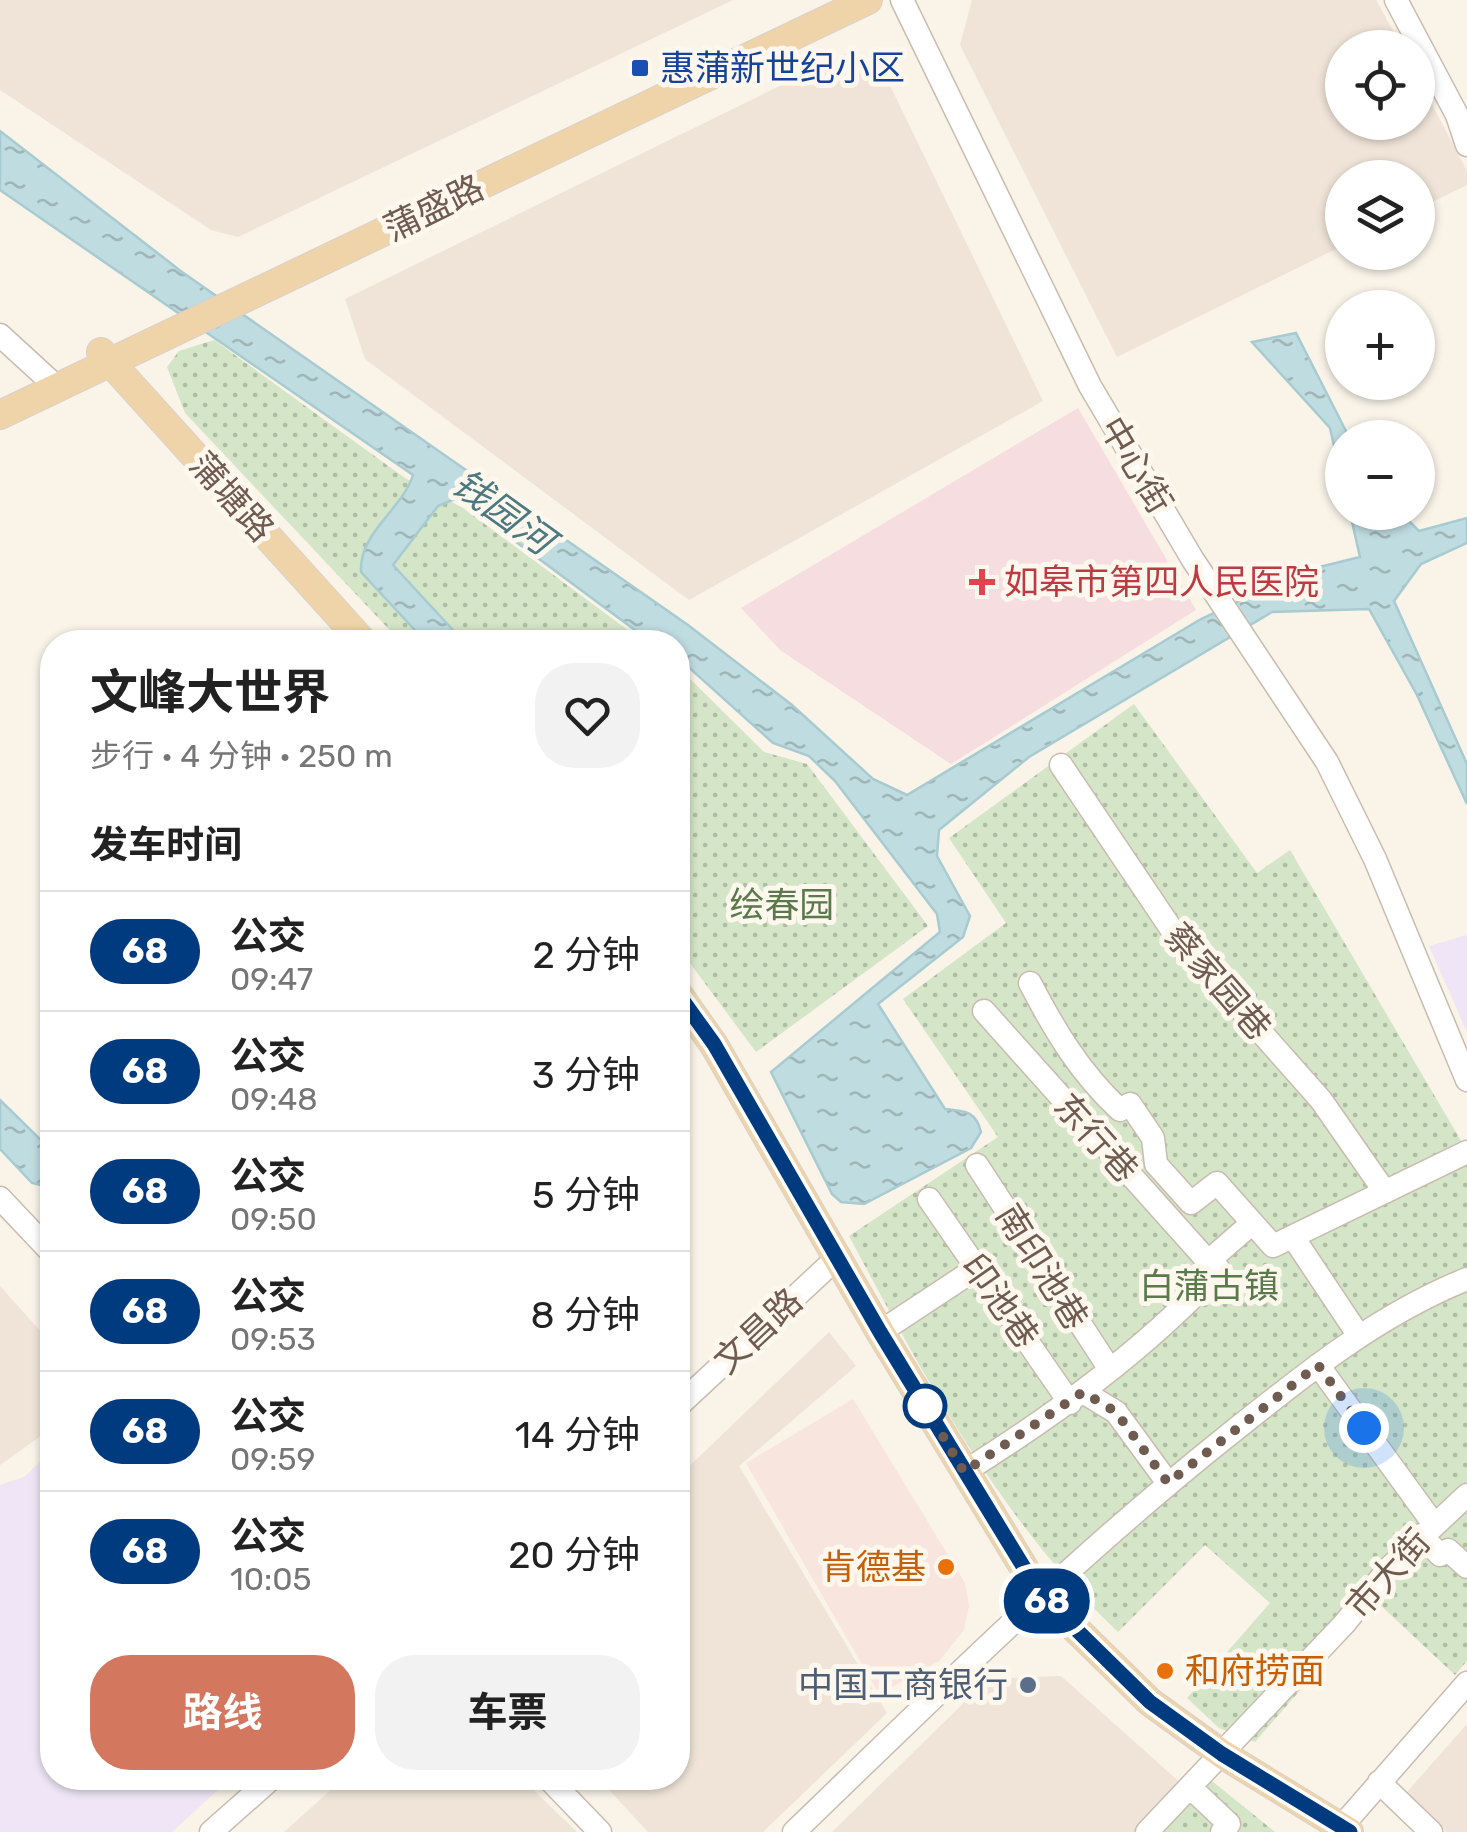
<!DOCTYPE html>
<html lang="zh">
<head>
<meta charset="utf-8">
<style>
	body { margin:0; font-family:Rubik,"Noto Sans SC",sans-serif; background:#f2f2f2; color:#222; height:100vh; display:flex; flex-direction:column; font-size:38px; white-space:nowrap }
	* { box-sizing:border-box; margin:0 }
	p { font-size:32px; color:#767676 }
	.icon { flex:none; width:55px; height:55px; fill:none; stroke:currentColor; stroke-width:2; stroke-linecap:round; stroke-linejoin:round }
	.map { position:relative; flex:1; overflow:hidden }
	.side { position:absolute; left:40px; top:630px; width:650px; height:1160px; display:flex; flex-direction:column; background:#fff; border-radius:40px; box-shadow:0 2px 8px #0004 }
	.side>* { flex:none }
	.badge { padding:0 20px; border-radius:32px; font-size:35px; line-height:65px }
	.controls { position:absolute; left:1325px; top:30px; display:grid; gap:20px }
	.controls a { display:grid; place-items:center; width:110px; height:110px; border-radius:50%; background:#fff; box-shadow:0 2px 8px #0004; font-size:50px }
	.you { position:absolute; width:50px; height:50px; margin:-25px; border:8px solid #fff; border-radius:50%; background:#1a73e8; box-shadow:0 0 0 15px #1a73e833 }
	.map>.badge { position:absolute; translate:-50% -50%; box-shadow:0 0 0 5px #fff }
	h2 { padding:0 50px; font-size:38px; line-height:90px }
	.round { display:grid; place-items:center; flex:none; width:105px; height:105px; border-radius:40px; background:#f2f2f2 }
	.summary { display:flex; align-items:center; justify-content:space-between; height:170px; padding:0 50px }
	h1 { font-size:48px; font-weight:700; line-height:75px }
	.action { display:flex; gap:20px; margin-top:auto; padding:20px 50px }
	.action a { flex:1; height:115px; border-radius:40px; background:#d3775e; color:#fff; font-size:40px; font-weight:700; line-height:115px; text-align:center }
	.action a+a { background:#f2f2f2; color:#222 }
	ul { padding:0; list-style:none }
	li { display:flex; align-items:center; gap:30px; height:120px; padding:0 50px; border-top:2px solid #e0e0e0 }
	li div { flex:1 }
	li b { display:block; font-size:38px }
	li em { font-style:normal }
	li .badge { min-width:110px; font-weight:700; text-align:center }
	.map>svg:first-child { display:block }
	.residential { fill:#f0e4d8 }
	.commercial { fill:#f8e5dd }
	.education { fill:#efe5f6 }
	.medical { fill:#f6dde0 }
	.park { fill:url(#park-dots) }
	.water { fill:url(#water-ripples); stroke:#a7cbd1; stroke-width:2.5 }
	.lines { fill:none; stroke-linecap:round; stroke-linejoin:round }
	.minor-casing { stroke:#cabbaf; stroke-width:25 }
	.major-casing { stroke:#d7d1ce; stroke-width:30 }
	.minor { stroke:#fff; stroke-width:22 }
	.major { stroke:#efd4a9; stroke-width:28 }
	.line-casing { stroke:#fff; stroke-width:22 }
	.line { stroke:#003b80; stroke-width:15 }
	.walk { stroke:#705b50; stroke-width:10; stroke-dasharray:0 18 }
	.transit-dot { fill:#1a4fb4; stroke:#fdf7ee; stroke-width:4 }
	.health-dot { fill:#e0444e; stroke:#fdf7ee; stroke-width:4 }
	.stop-dot { fill:#fff; stroke:#003b80; stroke-width:5 }
	.food-dot { fill:#e8710a; stroke:#fdf7ee; stroke-width:4 }
	.service-dot { fill:#5c6f8a; stroke:#fdf7ee; stroke-width:4 }
	.labels { text-anchor:middle; dominant-baseline:central; stroke-width:10; stroke-linejoin:round; paint-order:stroke }
	.transit-label { font-size:35px; fill:#164399; stroke:#fdf7ee; text-anchor:start }
	.street-label { font-size:35px; fill:#705b50; stroke:#fdf7ee }
	.health-label { font-size:35px; fill:#be3a42; stroke:#fdf7ee; text-anchor:start }
	.park-label { font-size:35px; fill:#5a7a4c; stroke:#fdf7ee }
	.food-label { font-size:35px; fill:#c56008; stroke:#fdf7ee; text-anchor:end }
	.service-label { font-size:35px; fill:#4e5e75; stroke:#fdf7ee; text-anchor:end }
	.water-label { font-size:38px; font-style:italic; fill:#4c7880; stroke:#fdf7ee }
</style>
</head>
<body>
<div class="map">
<svg width="1467" height="1832" viewBox="0 0 1467 1832">
	<defs>
		<pattern id="park-dots" width="8" height="8" patternUnits="userSpaceOnUse" patternTransform="scale(2.5)"><rect width="8" height="8" fill="#d4e5c8"/><path d="M2 2h.1M6 6h.1" fill="none" stroke="#b0bda5" stroke-width="1.8" stroke-linecap="round"/></pattern>
		<pattern id="water-ripples" width="26" height="14" patternUnits="userSpaceOnUse" patternTransform="scale(2.5)"><rect width="26" height="14" fill="#bfdce0"/><path d="M2 4q2-2 4 0t4 0M15 11q2-2 4 0t4 0" fill="none" stroke="#a0b5b8"/></pattern>
	</defs>
	<rect width="100%" height="100%" fill="#f9f3e8"/>
	<path class="residential" d="M0,0H733L238,237L211,230L0,90Z
		M972,0H1376L1402,47L1342,48V122H1418V78L1467,171V185L1418,209V178H1342V246L1117,357L960,45Z
		M851,51L882,69L1043,401L689,600L365,359L345,299Z
		M0,1286L52,1344V1428L0,1465Z
		M829,1332L856,1366L739,1466L887,1713L763,1832H648L598,1778H678V1477Z
		M1061,1676L1184,1786L1138,1832H832L988,1679Z
		M1467,1724V1832H1446L1406,1793Z
		M344,1778H521L577,1832H284Z"/>
	<path class="commercial" d="M853,1399L965,1583L969,1606L964,1630L939,1661L879,1694L746,1463Z"/>
	<path class="education" d="M1467,935V1032L1429,946Z
		M52,1451V1778H231L172,1832H0V1485L24,1477Z"/>
	<path class="medical" d="M1078,408L1196,610L951,764L780,650L741,608Z"/>
	<path class="park" d="M214,340L405,478L463,508L644,642H401L185,413L167,367L179,351Z
		M678,667L764,752L807,764L928,926L756,1052L678,947Z
		M1134,704L1257,873L1290,850L1467,1151V1661L1455,1675L1377,1602L1255,1742L1219,1728L1187,1698L1270,1603L1205,1545L1118,1632C1003,1524 923,1375 849,1236L998,1137L903,999L1006,923L949,838Z
		M1207,1777L1275,1832H1153Z"/>
	<path class="water" d="M0,131L182,272L688,625L792,705L873,779L907,795L1201,619L1303,571L1360,557L1350,513H1401L1419,531L1467,518V543L1421,564L1394,601L1467,764V804L1417,695L1369,609L1272,612L1029,757L939,830L937,856L970,916L963,937L878,1004L945,1109C965,1111 976,1111 981,1132L971,1148L864,1204L841,1202L832,1194L771,1072L940,932L937,914L835,781L809,756L773,743L684,663L678,664V642H651L457,498L438,506L393,565L464,642H426L361,572C359,532 402,510 413,475L0,190Z
		M1296,333L1349,437L1342,438V482L1330,428L1252,342Z
		M0,1100L52,1151V1188L32,1183L0,1149Z"/>
	<g class="lines">
		<defs>
			<path id="minor" d="M902,0L1090,386L1193,560L1327,762L1375,859L1467,1080
				M1396,0L1457,115L1467,145
				M0,335L48,379
				M1061,765L1176,936L1321,1100L1385,1192
				M1030,983C1055,1031 1080,1073 1120,1110L1130,1104L1153,1138L1156,1164L1191,1203L1217,1183L1273,1246L1467,1152
				M984,1011L1205,1258H1212
				M977,1165L1109,1368
				M0,1198L52,1253
				M929,1199L1070,1403
				M1293,1237L1359,1336
				M880,1332L977,1268
				M1318,1365L1433,1523
				M1083,1392L1116,1412L1168,1483
				M678,1406L839,1256
				M964,1472C1056,1414 1145,1350 1219,1270L1212,1258L1250,1225
				M1421,1535L1440,1555L1448,1550L1467,1567
				M548,1778L600,1832
				M1379,1782L1431,1832
				M1191,1788L1229,1824L1222,1832
				M1342,1826L1467,1683
				M211,1832L272,1778
				M794,1832C935,1696 1073,1559 1226,1437C1301,1377 1377,1315 1467,1279
				M1147,1832L1345,1623L1388,1569L1467,1495"/>
			<path id="major" d="M101,352L363,642
				M0,415L868,0
				M678,994L714,1045L880,1332L1040,1594L1150,1702L1222,1754L1349,1832"/>
		</defs>
		<use href="#minor" class="minor-casing"/>
		<use href="#major" class="major-casing"/>
		<use href="#minor" class="minor"/>
		<use href="#major" class="major"/>
	</g>
	<g class="lines">
		<defs>
			<path id="line" d="M678,994L714,1044L880,1332L1040,1594L1150,1702L1222,1754L1350,1832"/>
		</defs>
		<use href="#line" class="line-casing"/>
		<use href="#line" class="line"/>
		<path class="walk" d="M925,1406L964,1472L1083,1392L1116,1412L1168,1483L1318,1365L1364,1428"/>
	</g>
	<rect class="transit-dot" x="630" y="58" width="20" height="20" rx="5"/>
	<path class="health-dot" d="M977 567h10v10h10v10h-10v10h-10v-10h-10v-10h10z"/>
	<circle class="stop-dot" cx="925" cy="1406" r="20"/>
	<g class="food-dot">
		<circle cx="946" cy="1567" r="10"/>
		<circle cx="1165" cy="1671" r="10"/>
	</g>
	<circle class="service-dot" cx="1028" cy="1685" r="10"/>
	<g class="labels">
		<g class="transit-label">
			<text x="660" y="68">惠蒲新世纪小区</text>
		</g>
		<g class="street-label">
			<text transform="translate(434 208) rotate(-26)">蒲盛路</text>
			<text transform="translate(1136 465) rotate(59)">中心街</text>
			<text transform="translate(232 497) rotate(48)">蒲塘路</text>
			<text transform="translate(1218 982) rotate(49)">蔡家园巷</text>
			<text transform="translate(1096 1138) rotate(48)">东行巷</text>
			<text transform="translate(1042 1267) rotate(58)">南印池巷</text>
			<text transform="translate(1000 1301) rotate(55)">印池巷</text>
			<text transform="translate(758 1331) rotate(-43)">文昌路</text>
			<text transform="translate(1388 1574) rotate(-48)">市大街</text>
		</g>
		<g class="health-label">
			<text x="1004" y="582">如皋市第四人民医院</text>
		</g>
		<g class="park-label">
			<text x="782" y="905">绘春园</text>
			<text x="1209" y="1286">白蒲古镇</text>
		</g>
		<g class="food-label">
			<text x="926" y="1567">肯德基</text>
			<text x="1185" y="1671" text-anchor="start">和府捞面</text>
		</g>
		<g class="service-label">
			<text x="1008" y="1685">中国工商银行</text>
		</g>
		<g class="water-label">
			<text transform="translate(503 512) rotate(36)">钱园河</text>
		</g>
	</g>
</svg>
<div class="controls">
<a><svg class="icon" aria-label="locate" viewBox="0 0 24 24"><circle cx="12" cy="12" r="6"/><path d="M12 2v4M12 18v4M2 12h4M18 12h4"/></svg></a>
<a><svg class="icon" aria-label="layers" viewBox="0 0 24 24"><path d="M12 4l9 5-9 5-9-5zM3 14l9 5 9-5"/></svg></a>
<a>+</a>
<a>−</a>
</div>
<div class="you" style="left:1364px;top:1428px"></div>
<b class="badge" style="left:1047px;top:1601px;background:#003b80;color:#fff">68</b>
<section class="side">
<div class="summary"><div><h1>文峰大世界</h1><p>步行 · 4 分钟 · 250 m</p></div><a class="round"><svg class="icon" aria-label="heart" viewBox="0 0 24 24"><path d="M12 20l-8-8c-3-5 5-10 8-4 3-6 11-1 8 4z"/></svg></a></div>
<h2>发车时间</h2>
<ul>
<li><span class="badge" style="background:#003b80;color:#fff">68</span><div><b>公交</b><p>09:47</p></div><em>2 分钟</em></li>
<li><span class="badge" style="background:#003b80;color:#fff">68</span><div><b>公交</b><p>09:48</p></div><em>3 分钟</em></li>
<li><span class="badge" style="background:#003b80;color:#fff">68</span><div><b>公交</b><p>09:50</p></div><em>5 分钟</em></li>
<li><span class="badge" style="background:#003b80;color:#fff">68</span><div><b>公交</b><p>09:53</p></div><em>8 分钟</em></li>
<li><span class="badge" style="background:#003b80;color:#fff">68</span><div><b>公交</b><p>09:59</p></div><em>14 分钟</em></li>
<li><span class="badge" style="background:#003b80;color:#fff">68</span><div><b>公交</b><p>10:05</p></div><em>20 分钟</em></li>
</ul>
<div class="action"><a>路线</a><a>车票</a></div>
</section>
</div>
</body>
</html>
